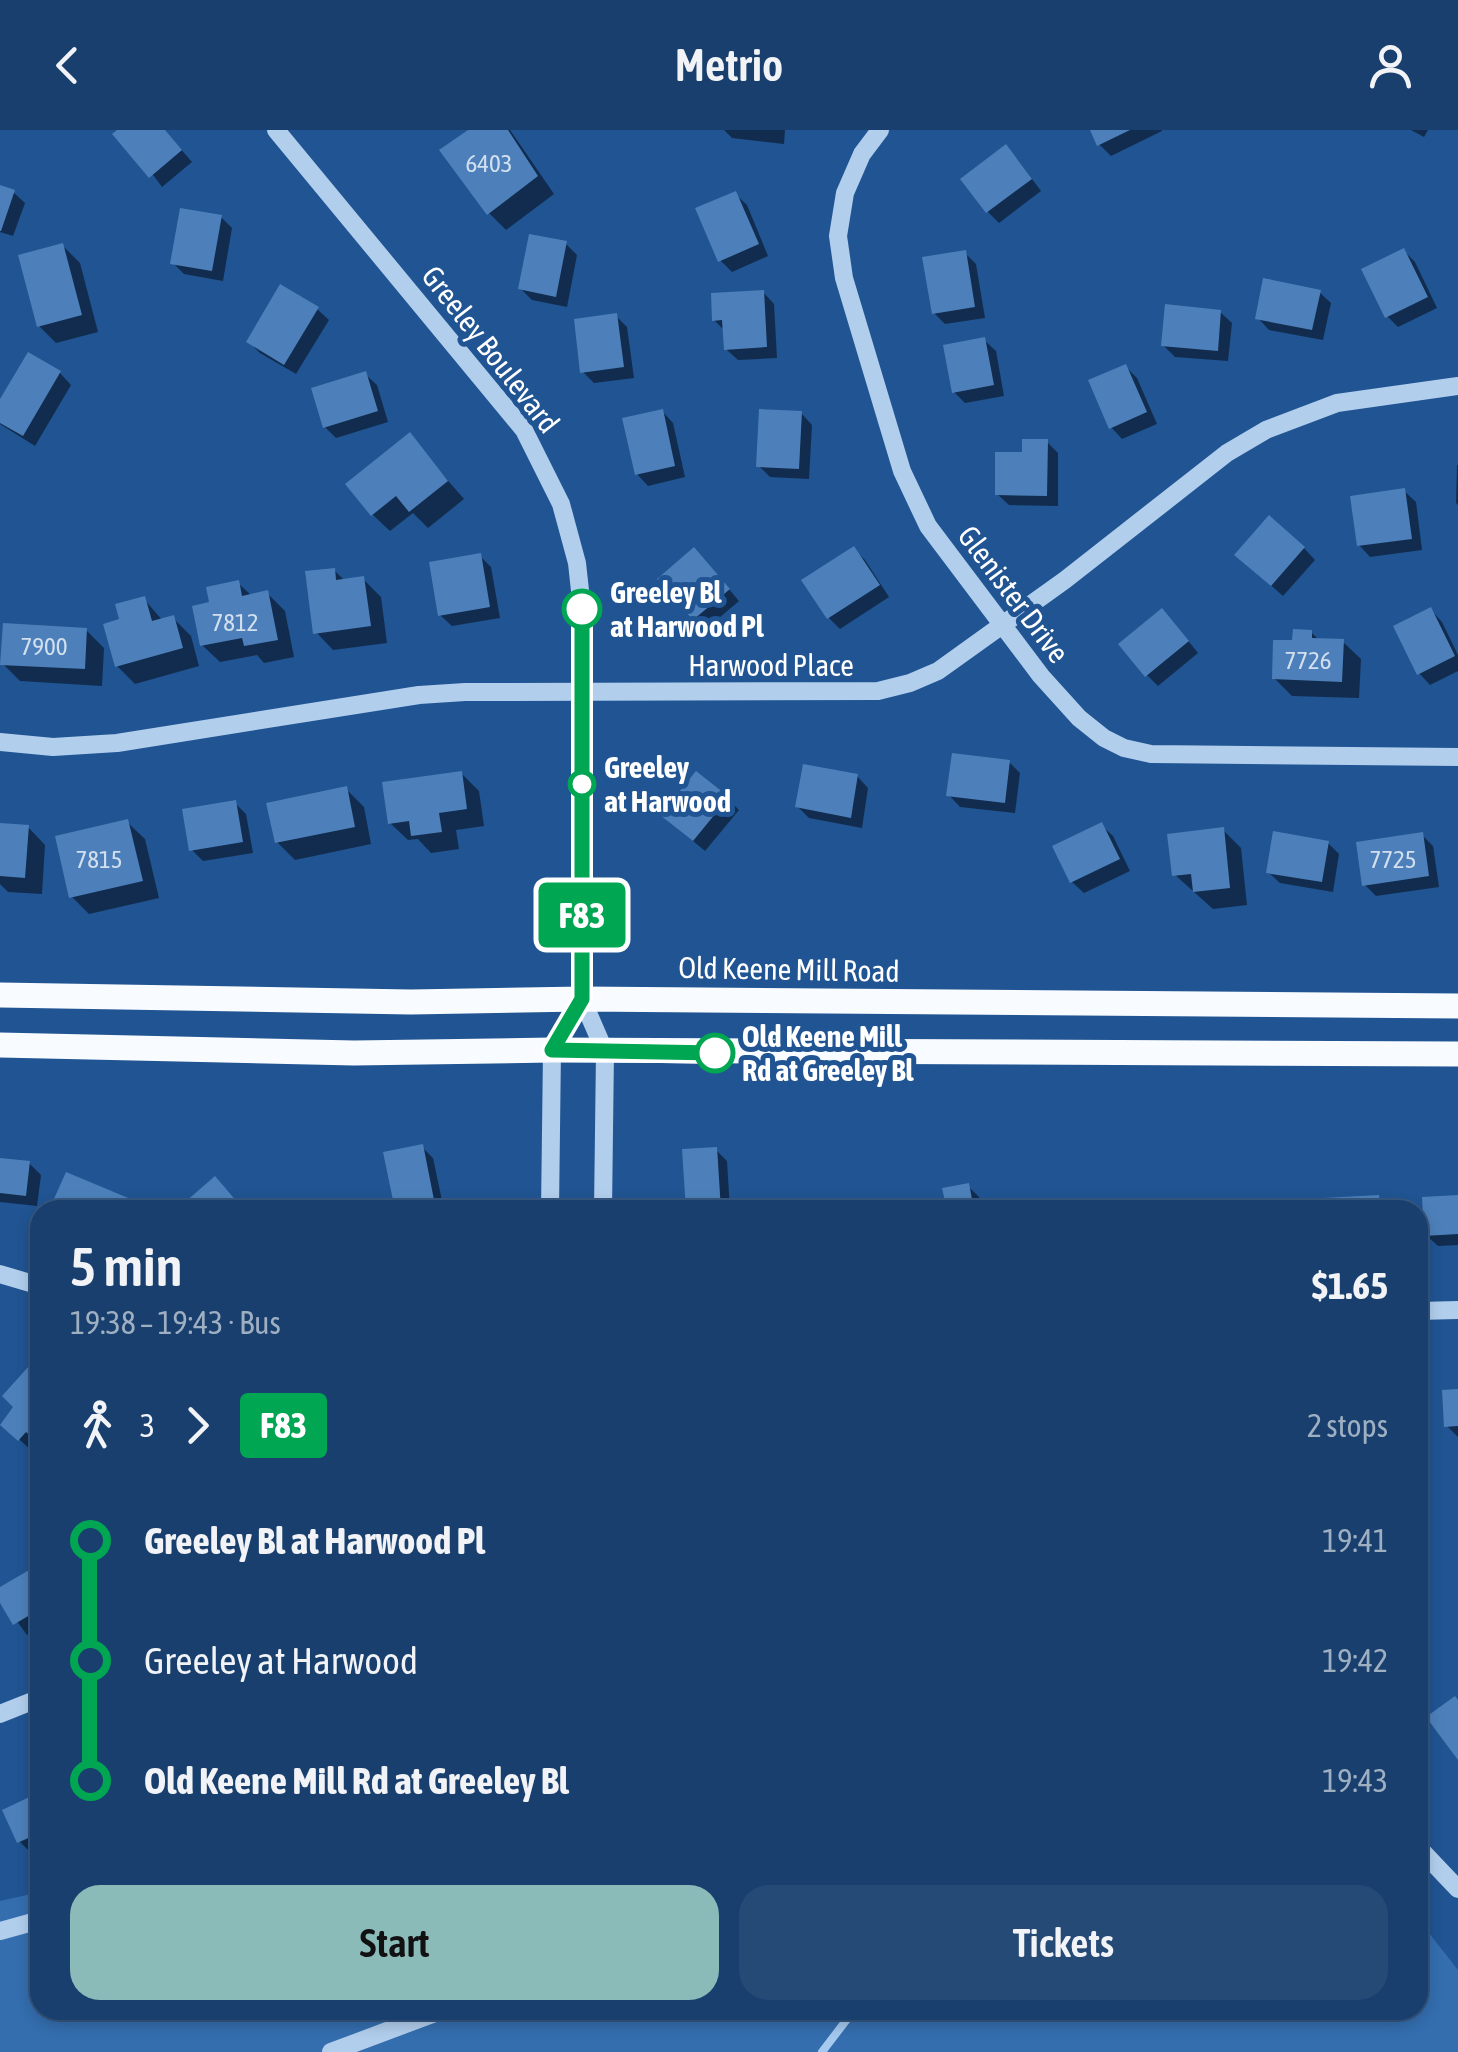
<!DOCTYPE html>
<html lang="en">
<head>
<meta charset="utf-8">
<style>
	body { margin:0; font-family:"Asap Condensed",sans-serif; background:#254a76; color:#f1f3f6; height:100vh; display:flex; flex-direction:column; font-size:38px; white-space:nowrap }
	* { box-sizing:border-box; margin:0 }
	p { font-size:32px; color:#9fafc2 }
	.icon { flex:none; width:55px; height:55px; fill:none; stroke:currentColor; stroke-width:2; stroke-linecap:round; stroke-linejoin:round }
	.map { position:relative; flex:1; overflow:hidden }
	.drawer { position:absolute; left:30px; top:1070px; width:1398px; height:820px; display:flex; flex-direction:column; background:#183f6e; border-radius:30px; box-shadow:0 5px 15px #0003,0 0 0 2px #365881 }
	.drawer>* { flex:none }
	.badge { padding:0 20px; border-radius:8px; font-size:35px; line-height:65px }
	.map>.badge { position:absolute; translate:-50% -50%; box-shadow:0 0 0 5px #fff }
	.legs { display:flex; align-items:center; gap:15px; height:110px; padding:0 40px; font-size:32px }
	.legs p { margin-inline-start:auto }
	.summary { display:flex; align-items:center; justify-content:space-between; height:170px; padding:0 40px }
	h1 { font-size:55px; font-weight:600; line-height:75px }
	.primary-button { display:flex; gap:20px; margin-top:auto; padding:20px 40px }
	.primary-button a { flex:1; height:115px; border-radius:30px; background:#8bbbb9; color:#111; font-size:40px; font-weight:600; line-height:115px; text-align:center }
	.primary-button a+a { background:#254a76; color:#f1f3f6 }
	ul { padding:0 40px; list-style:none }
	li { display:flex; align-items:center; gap:35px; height:120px; font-size:38px }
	li i { display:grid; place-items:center; width:15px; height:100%; margin:0 12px; background:currentColor }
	li i::after { content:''; width:25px; height:25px; margin:-12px; border:8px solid; border-radius:50%; background:#183f6e }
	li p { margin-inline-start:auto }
	li:first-child i { background:linear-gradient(#0000 50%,currentColor 0) }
	li:last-child i { background:linear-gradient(currentColor 50%,#0000 0) }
	header { display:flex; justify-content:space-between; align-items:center; height:130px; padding:0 40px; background:#183f6e; font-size:45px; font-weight:600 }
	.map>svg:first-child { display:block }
	.green { fill:#346eaf }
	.shadow { fill:#0007 }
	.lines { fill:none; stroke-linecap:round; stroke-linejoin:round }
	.stream { stroke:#a5c9ef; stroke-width:8 }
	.building { fill:#4d80ba }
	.minor { stroke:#b1ceed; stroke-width:18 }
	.major { stroke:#f8fbff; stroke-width:25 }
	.line-1-casing { stroke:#fff; stroke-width:22 }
	.line-1 { stroke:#00a651; stroke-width:15 }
	.stop-1-dot { fill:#fff; stroke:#00a651; stroke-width:5 }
	.labels { text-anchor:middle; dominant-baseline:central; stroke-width:10; stroke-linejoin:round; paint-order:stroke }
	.number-label { font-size:25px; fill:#d2dfee }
	.street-label { font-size:30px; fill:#fff; stroke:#205492 }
	.stop-label { font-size:30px; font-weight:bold; fill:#fff; stroke:#205492; text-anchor:start }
</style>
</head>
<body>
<header><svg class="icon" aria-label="back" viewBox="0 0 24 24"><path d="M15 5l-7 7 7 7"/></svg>Metrio<svg class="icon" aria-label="person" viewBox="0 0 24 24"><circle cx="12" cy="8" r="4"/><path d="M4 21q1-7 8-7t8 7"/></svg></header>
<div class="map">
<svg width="1458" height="1922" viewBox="0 0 1458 1922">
	<rect width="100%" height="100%" fill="#205492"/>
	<path class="green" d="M40,1762V1880H1418V1789L1458,1840V1922H0V1771Z"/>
	<path class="shadow" d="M120,0H164L192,32L162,57Z
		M472,0H510L554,64L506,100L489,83Z
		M724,0H785L784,14L732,8Z
		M1092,0H1162V1L1111,26L1099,14Z
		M1411,0H1428L1424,7Z
		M1017,29L1041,61L999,93L988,82Z
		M0,57L13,62L25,73L13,106L0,102Z
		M735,64L747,75L768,126L732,142L720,130Z
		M221,87L232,98L223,151L184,144L173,133Z
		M566,114L577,125L567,177L532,170L520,158Z
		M62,115L80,133L98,202L56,213L39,196Z
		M1404,121L1415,132L1437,178L1398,197L1387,186Z
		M965,123L976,134L985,188L945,194L934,183Z
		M763,162L774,174L777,228L738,230L726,219L725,201L714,190Z
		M1319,162L1331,173L1323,210L1269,200L1258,188Z
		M317,179L329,190L296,244L260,223L249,212Z
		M1220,182L1232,193L1228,231L1175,227L1163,215Z
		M616,186L627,197L634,248L594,253L583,242Z
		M984,210L996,221L1004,266L965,273L954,262Z
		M29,225L60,243L71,255L35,316L0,294V274Z
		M1126,237L1137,248L1157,294L1122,309L1111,297Z
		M365,244L377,255L388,292L336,308L325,297Z
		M662,281L673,293L685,347L648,356L637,344Z
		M801,283L812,295L809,349L770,347L759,336Z
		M409,306L464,369L428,398L413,383L390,401L372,384Z
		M1047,312L1058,323V376L1009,375L997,364L1024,325Z
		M1457,335H1458V375L1456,373Z
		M1404,361L1416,372L1422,420L1370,427L1359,415Z
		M1304,418L1315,430L1283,466L1249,436Z
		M854,419L865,430L889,467L840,499L829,488Z
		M480,426L491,437L500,488L452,496L440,485Z
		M706,432L739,471L706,499L695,488Z
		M334,440L345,451L363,449L381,467L387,513L333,520L316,502Z
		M238,453L252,466L267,463L285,481L294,527L264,533L257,525L220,532L202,515L212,474Z
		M144,469L163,491L173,488L191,506L199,536L135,554L117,536L122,491Z
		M1431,480L1442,492L1458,525V541L1430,555L1419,543Z
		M1173,492L1198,523L1158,556L1147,545Z
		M86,500L104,518L102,556L20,551L3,534Z
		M1311,502L1320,511L1343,512L1361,529L1359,568L1292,566L1274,548L1295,513Z
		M1009,632L1020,643L1015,683L960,677L949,665Z
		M461,643L479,661L484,696L456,700L459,719L431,723L418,709L408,710L390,693Z
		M857,646L868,658L862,698L809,688L797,676Z
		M346,659L364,677L371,714L295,730L277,712Z
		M728,669L739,680L705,721L675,696Z
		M235,673L246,684L253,723L203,731L192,720Z
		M127,692L145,709L159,768L89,784L71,766Z
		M0,695L28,697L45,715L42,764L8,762L0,754Z
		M1101,695L1113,706L1130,741L1084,763L1072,752Z
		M1223,700L1241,718L1247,775L1213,779L1174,744Z
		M1422,705L1433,716L1439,757L1376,766L1365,755Z
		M1328,713L1339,724L1333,762L1280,753L1268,742Z
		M422,1017L433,1028L444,1080H397Z
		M716,1020L727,1031L730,1080H688Z
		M0,1030L29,1033L41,1045L37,1076L0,1072Z
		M968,1056L979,1067L982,1080H949Z
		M1378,1067L1389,1080H1327Z
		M1458,1067V1115L1438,1116L1426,1105Z
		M40,1249V1323L37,1326L2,1293Z
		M1458,1261V1307L1447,1296Z
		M1418,1270L1420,1273L1421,1305H1418Z
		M40,1443V1497L27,1505L0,1468V1460Z
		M40,1665V1727L37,1729L19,1711Z"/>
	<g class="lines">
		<path class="stream" d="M822,1922L854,1880"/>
	</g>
	<path class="building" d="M117,0H165L182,20L149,48L112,4Z
		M468,0H508L538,46L487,85L439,20Z
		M1090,0H1130L1097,16Z
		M1006,14L1032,49L986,83L960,49Z
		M0,55L15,60L1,101H0Z
		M736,61L759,114L718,132L695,78Z
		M180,78L222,85L212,141L170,134Z
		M529,104L567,111L556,167L518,159Z
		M63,113L82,185L37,197L18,125Z
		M1404,118L1428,167L1385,188L1361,139Z
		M966,120L975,177L932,184L922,127Z
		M1263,148L1321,160L1312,200L1255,189Z
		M280,154L319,177L284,235L246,212Z
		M764,160L767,217L724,220L722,190L712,191L711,163Z
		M1165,174L1221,180L1218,221L1161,216Z
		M617,183L624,237L580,243L574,189Z
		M985,207L994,255L952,263L943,215Z
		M28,222L61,241L23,306L0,293V269Z
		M1126,234L1147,282L1109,299L1088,250Z
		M366,241L378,281L323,298L311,258Z
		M663,279L675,336L635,345L622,288Z
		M759,279L802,281L799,339L756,337Z
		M410,302L448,351L409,382L396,366L371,386L345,354Z
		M1022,309H1048L1047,366L995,365V322H1022Z
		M1405,358L1412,409L1357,416L1350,366Z
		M1269,385L1305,417L1271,456L1234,425Z
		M854,416L880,455L827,489L801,450Z
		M694,417L730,459L693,490L657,449Z
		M481,423L490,477L438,486L429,432Z
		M335,438L336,450L364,446L371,496L313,504L305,441Z
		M239,450L242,466L268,460L278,510L244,516L242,508L200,516L192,476L209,472L206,457Z
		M145,466L152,491L174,485L183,518L115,537L103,494L119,489L115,474Z
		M1431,477L1455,526L1417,545L1393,496Z
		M1162,478L1189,511L1145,547L1118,514Z
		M3,493L87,498L85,539L0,535Z
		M1293,499L1312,500V508L1344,509L1342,552L1272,549L1273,510H1292Z
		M952,623L1010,630L1005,673L946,666Z
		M803,634L858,644L851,688L795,677Z
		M462,641L467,679L439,683L442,702L411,706L409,691L388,694L382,652Z
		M696,641L729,667L693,711L660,685Z
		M347,656L355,697L275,713L266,673Z
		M236,670L243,712L189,721L182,679Z
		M128,689L143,751L69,768L55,706Z
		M1102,692L1120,729L1070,753L1052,716Z
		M0,693L29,695L25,748L0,746Z
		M1224,697L1230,758L1193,762L1191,744L1172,746L1167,704Z
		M1273,701L1329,711L1322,752L1266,743Z
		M1423,702L1429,746L1362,756L1356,712Z
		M423,1014L436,1080H395L383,1022Z
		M717,1017L721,1080H686L682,1019Z
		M0,1028L30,1031L26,1066L0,1063Z
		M66,1042L133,1070L129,1080H49Z
		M215,1046L244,1080H176Z
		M969,1053L974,1080H947L942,1058Z
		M1379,1065L1380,1080H1324V1068Z
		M1458,1065V1104L1424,1106L1422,1067Z
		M1026,1070H1082L1081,1080H1026Z
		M1287,1071L1288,1080H1218L1217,1075Z
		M1185,1073V1080H1130L1129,1075Z
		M29,1236L40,1246V1314L26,1302L18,1311L0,1295L13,1277L2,1266Z
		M1458,1259V1296L1444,1297L1442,1260Z
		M36,1436L40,1442V1479L13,1495L0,1473V1457Z
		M1455,1566L1458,1570V1630L1426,1587Z
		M40,1662V1703L17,1713L2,1680Z"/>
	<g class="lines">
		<path class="minor" d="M276,0L524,300L561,374L577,433L582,479V869L605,922L603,1080
			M880,0L862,24L845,63L838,106L844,148L902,341L928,396L1041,546L1079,588L1104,608L1124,618L1151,624L1458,627
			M0,612L53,617L117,613L419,565L465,562L878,561L910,553L938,541L1065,450L1227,323L1266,300L1337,273L1458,256
			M550,1080L552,920L582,869
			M0,1144L40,1156
			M1418,1181L1458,1180
			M0,1584L40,1568
			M1418,1717L1458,1759
			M0,1801L40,1790
			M331,1922L443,1880"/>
		<path class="major" d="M0,865L411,872L582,869L1458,876
			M0,915L354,923L552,920L1458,924"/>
	</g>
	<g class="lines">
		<defs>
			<path id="line-1" d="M582,479V869L552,920L715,923"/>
		</defs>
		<use href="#line-1" class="line-1-casing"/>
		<use href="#line-1" class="line-1"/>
	</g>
	<g class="stop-1-dot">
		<circle cx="582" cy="479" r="18"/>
		<circle cx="582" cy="654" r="12"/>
		<circle cx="715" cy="923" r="18"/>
	</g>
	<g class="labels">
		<g class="number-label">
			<text x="489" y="33">6403</text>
			<text x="235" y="492">7812</text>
			<text x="44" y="516">7900</text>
			<text x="1308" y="530">7726</text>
			<text x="99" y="729">7815</text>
			<text x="1393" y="729">7725</text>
		</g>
		<g class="street-label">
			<text transform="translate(491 219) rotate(52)">Greeley Boulevard</text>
			<text transform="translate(1014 464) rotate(53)">Glenister Drive</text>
			<text x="771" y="535">Harwood Place</text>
			<text transform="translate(789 839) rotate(1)">Old Keene Mill Road</text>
		</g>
		<g class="stop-label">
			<text x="610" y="462">Greeley Bl<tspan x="610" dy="34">at Harwood Pl</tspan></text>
			<text x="604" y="637">Greeley<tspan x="604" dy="34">at Harwood</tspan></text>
			<text x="742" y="906">Old Keene Mill<tspan x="742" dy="34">Rd at Greeley Bl</tspan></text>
		</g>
	</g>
</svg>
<b class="badge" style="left:582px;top:785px;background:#00a651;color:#fff">F83</b>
<section class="drawer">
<div class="summary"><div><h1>5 min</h1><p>19:38 – 19:43 · Bus</p></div><b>$1.65</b></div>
<div class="legs"><svg class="icon" aria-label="walk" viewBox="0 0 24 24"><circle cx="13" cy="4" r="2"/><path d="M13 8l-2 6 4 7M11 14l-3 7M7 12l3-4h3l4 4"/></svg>3<svg class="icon" aria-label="forward" viewBox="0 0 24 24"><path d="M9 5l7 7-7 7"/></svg><b class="badge" style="background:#00a651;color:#fff">F83</b><p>2 stops</p></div>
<ul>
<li><i style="color:#00a651"></i><b>Greeley Bl at Harwood Pl</b><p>19:41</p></li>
<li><i style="color:#00a651"></i><span>Greeley at Harwood</span><p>19:42</p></li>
<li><i style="color:#00a651"></i><b>Old Keene Mill Rd at Greeley Bl</b><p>19:43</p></li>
</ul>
<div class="primary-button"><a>Start</a><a>Tickets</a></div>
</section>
</div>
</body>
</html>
